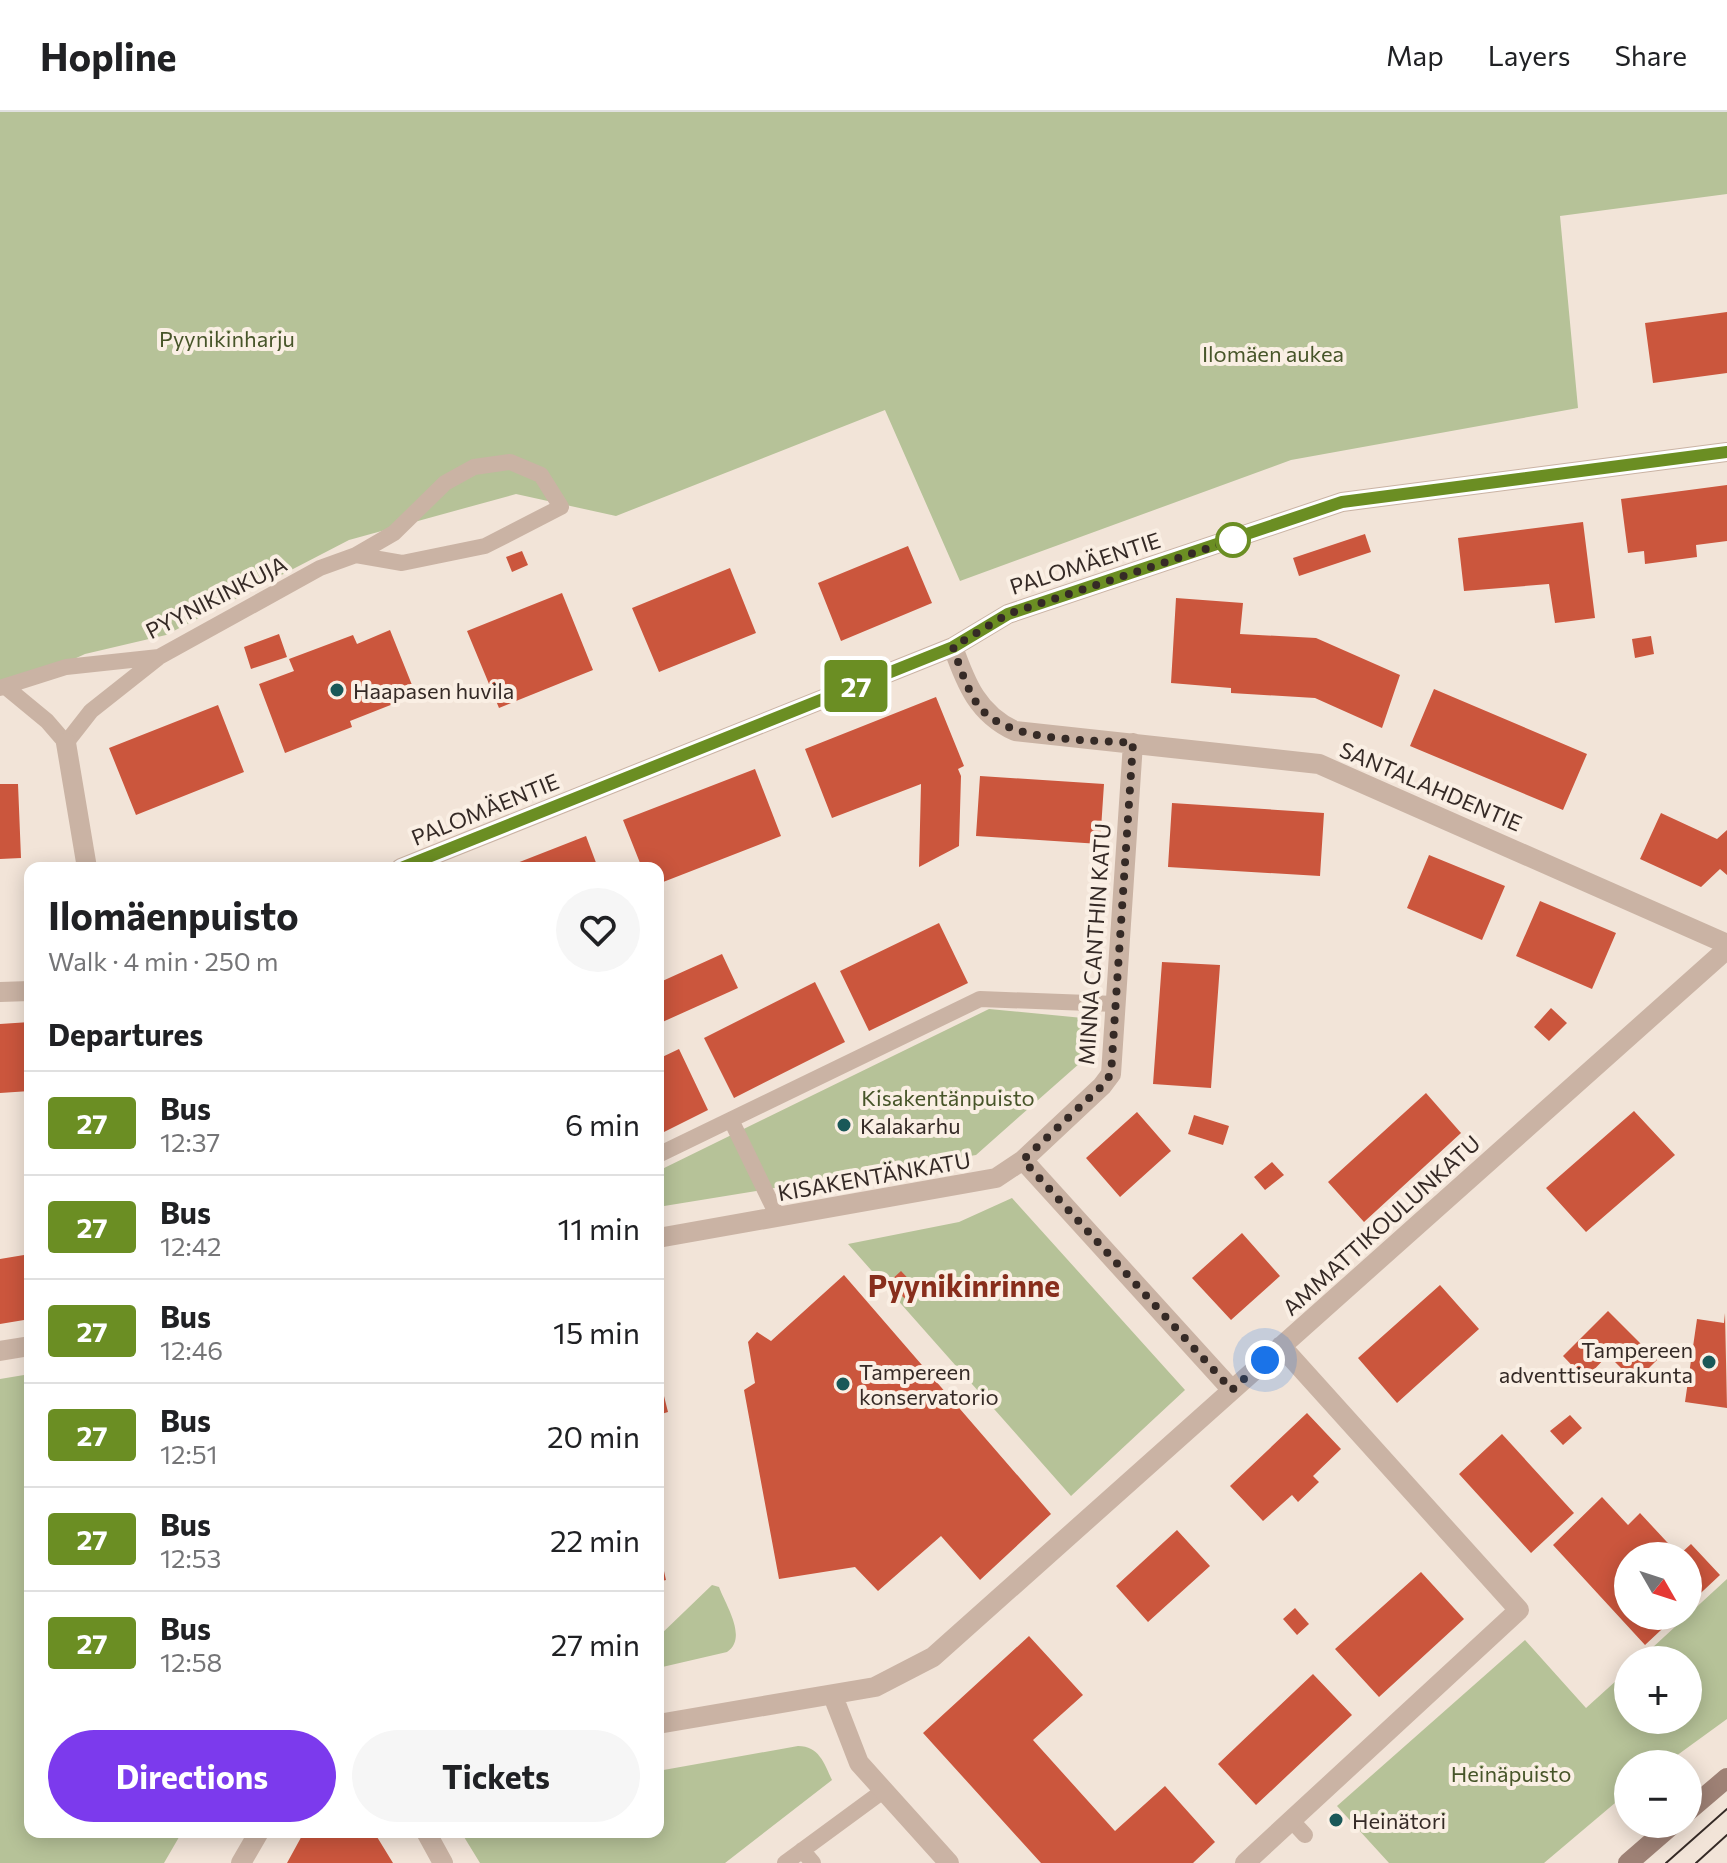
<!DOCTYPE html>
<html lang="en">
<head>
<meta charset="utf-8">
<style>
	body { margin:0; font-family:Commissioner,sans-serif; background:#f6f6f6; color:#202124; height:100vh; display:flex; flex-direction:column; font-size:30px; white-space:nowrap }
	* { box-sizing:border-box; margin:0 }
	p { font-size:26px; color:#757577 }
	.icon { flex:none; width:44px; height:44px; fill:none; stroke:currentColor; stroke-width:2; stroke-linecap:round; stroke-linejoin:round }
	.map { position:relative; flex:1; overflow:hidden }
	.sheet { position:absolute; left:24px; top:750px; width:640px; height:976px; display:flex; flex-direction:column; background:#fff; border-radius:16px; box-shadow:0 4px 20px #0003 }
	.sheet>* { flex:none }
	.badge { padding:0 16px; border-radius:6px; font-size:28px; line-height:52px }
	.needle { width:52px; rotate:129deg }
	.buttons { position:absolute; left:1614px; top:1430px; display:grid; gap:16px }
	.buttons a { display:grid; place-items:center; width:88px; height:88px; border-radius:50%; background:#fff; box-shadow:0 4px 20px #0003; font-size:40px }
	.you { position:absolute; width:40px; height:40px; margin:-20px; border:6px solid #fff; border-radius:50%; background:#1a73e8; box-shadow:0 0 0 12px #1a73e833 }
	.map>.badge { position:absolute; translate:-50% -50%; box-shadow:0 0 0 4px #fff }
	h2 { padding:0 24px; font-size:30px; line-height:72px }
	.round { display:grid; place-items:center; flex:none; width:84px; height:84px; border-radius:42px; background:#f6f6f6 }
	.headline { display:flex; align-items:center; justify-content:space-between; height:136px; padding:0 24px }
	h1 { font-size:38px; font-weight:700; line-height:60px }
	.button { display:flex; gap:16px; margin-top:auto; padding:16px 24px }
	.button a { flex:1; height:92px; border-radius:48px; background:#7c3aed; color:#fff; font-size:32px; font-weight:700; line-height:92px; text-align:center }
	.button a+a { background:#f6f6f6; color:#202124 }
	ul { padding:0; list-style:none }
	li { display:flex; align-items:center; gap:24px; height:104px; padding:0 24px; border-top:2px solid #e0e0e0 }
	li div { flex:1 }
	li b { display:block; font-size:30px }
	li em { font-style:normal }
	li .badge { min-width:88px; font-weight:700; text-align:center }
	header { display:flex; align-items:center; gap:48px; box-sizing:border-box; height:112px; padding:0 40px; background:#fff; border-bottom:2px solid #e0e0e0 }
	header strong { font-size:38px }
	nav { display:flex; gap:44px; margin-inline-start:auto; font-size:28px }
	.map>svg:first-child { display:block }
	.green { fill:#b6c298 }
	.building { fill:#cb563d }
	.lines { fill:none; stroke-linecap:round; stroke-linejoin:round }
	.service { stroke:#cab3a4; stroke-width:16 }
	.minor { stroke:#cab3a4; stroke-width:20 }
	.secondary { stroke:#9e8175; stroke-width:20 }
	.tram { stroke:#352a26; stroke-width:2 }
	.line-casing { stroke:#fff; stroke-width:18 }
	.line { stroke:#6b8e23; stroke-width:12 }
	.walk { stroke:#352a26; stroke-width:8; stroke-dasharray:0 14.4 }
	.stop-dot { fill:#fff; stroke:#6b8e23; stroke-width:4 }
	.poi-dot { fill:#1a5858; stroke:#faefe4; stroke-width:3 }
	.labels { text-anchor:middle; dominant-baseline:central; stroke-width:8; stroke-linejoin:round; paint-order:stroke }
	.park-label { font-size:22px; fill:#475529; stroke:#faefe4 }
	.street-label { font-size:22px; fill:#352a26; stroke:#faefe4 }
	.poi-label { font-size:22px; fill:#352a26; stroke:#faefe4; text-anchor:start }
	.district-label { font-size:30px; font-weight:bold; fill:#882e1c; stroke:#faefe4 }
</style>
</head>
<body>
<header>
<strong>Hopline</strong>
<nav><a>Map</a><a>Layers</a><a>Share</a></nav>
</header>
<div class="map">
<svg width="1727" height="1751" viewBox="0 0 1727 1751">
	<rect width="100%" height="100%" fill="#f2e4d8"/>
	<path class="green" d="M0,0H1727V82L1560,104L1578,296L1291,348L960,469L885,298L616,404L516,382L349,428L166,523L85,542L11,576L0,575Z
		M989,897L1083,906L1080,951L976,1043L658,1095V1059Z
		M1012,1086L1185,1278L1071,1384L848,1132L959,1110Z
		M30,1262V1720H182L164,1751H0V1267Z
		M1727,1467V1607L1665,1652H1628V1680L1544,1751H1389L1337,1694L1525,1528L1586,1596L1628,1558V1608H1688V1548H1639Z
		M712,1473L719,1475C726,1494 748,1526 727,1540L658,1556V1525Z
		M798,1634C819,1634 824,1651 832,1668L725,1751H480L461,1720H658V1659Z"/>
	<path class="building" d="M1727,200V261L1653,271L1645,211Z
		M1727,373V429L1696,433L1697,445L1645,452L1644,439L1628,441L1621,387Z
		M1583,410L1595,506L1555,511L1549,472L1464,479L1458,426Z
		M1365,422L1371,440L1299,464L1293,446Z
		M908,434L932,491L841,529L818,471Z
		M522,439L528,453L512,460L506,445Z
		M730,456L756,521L659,560L632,496Z
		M562,481L593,558L499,596L467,519Z
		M1176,486L1243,491L1240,522L1316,526L1400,563L1382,616L1315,586L1231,581V576L1171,571Z
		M390,518L416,583L350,609L352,615L285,641L259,572L294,559L289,547L353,523L357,532Z
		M279,522L287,545L251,557L244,535Z
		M1651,524L1654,542L1635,546L1632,527Z
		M1434,577L1587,642L1563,698L1410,634Z
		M936,585L964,654L958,657L961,664L959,734L919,755L921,672L832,706L805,637Z
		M218,593L244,660L136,703L109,636Z
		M755,657L781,724L658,772V756H642L623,708Z
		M980,664L1104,672L1100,732L976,724Z
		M0,672H18L21,746L0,747Z
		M1172,691L1324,701L1320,764L1168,755Z
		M1661,701L1717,727L1727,718V763L1720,757L1701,775L1640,747Z
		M586,724L598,756H504Z
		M1429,743L1505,774L1482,828L1407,796Z
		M1540,789L1616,821L1592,877L1516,844Z
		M939,811L968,871L869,919L840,859Z
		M722,842L738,876L658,912V871Z
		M1162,850L1220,853L1211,976L1153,972Z
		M815,870L845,930L734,986L704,926Z
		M1551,896L1567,911L1549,929L1534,915Z
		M30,910V979L0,981V912Z
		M679,937L708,998L658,1023V947Z
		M1426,981L1461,1021L1364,1110L1328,1070Z
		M1634,999L1675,1043L1586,1120L1546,1076Z
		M1137,1000L1171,1039L1120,1085L1086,1046Z
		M1194,1003L1229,1014L1223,1033L1188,1022Z
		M1272,1050L1284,1063L1265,1078L1254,1065Z
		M1242,1121L1280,1164L1231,1208L1192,1166Z
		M30,1142V1207L0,1212V1147Z
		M901,1159L919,1178L907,1189L889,1170Z
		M844,1163L1051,1402L980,1468L941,1424L878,1479L855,1455L779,1467L744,1278L755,1271L748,1230L757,1220L771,1229Z
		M1440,1173L1479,1217L1397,1291L1358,1246Z
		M1608,1199L1657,1248L1635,1270L1608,1243L1585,1267L1563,1244Z
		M1725,1201L1727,1296L1685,1290L1697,1207L1724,1211Z
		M658,1221L664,1241L658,1242Z
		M661,1272L668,1300L658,1303V1273Z
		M1307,1301L1341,1337L1313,1364L1319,1370L1298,1390L1292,1383L1263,1409L1230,1374Z
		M1570,1303L1582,1316L1563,1333L1550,1319Z
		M1502,1322L1574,1401L1531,1441L1459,1362Z
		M1602,1385L1628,1413L1640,1401L1679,1443L1691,1432L1720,1463L1688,1493V1444H1628V1504H1676L1645,1533L1553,1433Z
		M1177,1418L1210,1454L1148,1510L1116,1474Z
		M658,1432L666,1468L658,1470Z
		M1421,1460L1464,1507L1379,1585L1335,1537Z
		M1295,1496L1309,1512L1297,1523L1283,1507Z
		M1029,1524L1083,1583L1033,1628L1115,1719L1165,1674L1215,1730L1193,1751H1041L923,1621Z
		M1313,1562L1352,1603L1256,1693L1218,1652Z
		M304,1720H374L393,1751H287Z"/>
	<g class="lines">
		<path class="service" d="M0,576L66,555L159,545L320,456L356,443L394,421L445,371L474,355L510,350L541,363L561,395L485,434L402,451L356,443
			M7,576L47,609L66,631L91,599L158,546
			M731,1008L778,1105
			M658,1043L980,887L1115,892
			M1293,1710L1305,1723
			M802,1738L813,1751
			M785,1751L883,1679"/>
		<path class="minor" d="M953,535C966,572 978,602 1015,619L1319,652L1727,832
			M66,631L87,756
			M401,756L953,535L1008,502L1342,390L1727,340
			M0,880L30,879
			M1023,1048L1102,974L1111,962L1133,631
			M658,1126L996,1066L1023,1048L1232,1278
			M0,1239L30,1234
			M833,1584L859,1651L949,1751
			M658,1612L875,1575L933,1545L1727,837
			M426,1720L443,1751
			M241,1751L259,1720
			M1245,1751L1519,1498L1281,1234"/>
		<path class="secondary" d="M1688,1699L1727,1666
			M1628,1751L1673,1712"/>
		<path class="tram" d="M1666,1751L1727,1697
			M1696,1751L1727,1723"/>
	</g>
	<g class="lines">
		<defs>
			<path id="line" d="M401,756L953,535L1008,502L1342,390L1727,340"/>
		</defs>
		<use href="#line" class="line-casing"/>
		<use href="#line" class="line"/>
		<path class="walk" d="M1233,428L1008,502L953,535C960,555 968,582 982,598C1013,631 1089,627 1133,631L1111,962L1102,974L1023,1048L1232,1278L1265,1248"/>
	</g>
	<circle class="stop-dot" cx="1233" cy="428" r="16"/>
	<g class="poi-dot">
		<circle cx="337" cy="578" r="8"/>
		<circle cx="844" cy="1013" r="8"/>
		<circle cx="1709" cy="1250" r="8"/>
		<circle cx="843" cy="1272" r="8"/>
		<circle cx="1336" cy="1708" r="8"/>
	</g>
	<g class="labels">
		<g class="park-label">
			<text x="227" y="226">Pyynikinharju</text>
			<text x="1273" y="241">Ilomäen aukea</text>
			<text x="948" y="985">Kisakentänpuisto</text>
			<text x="1511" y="1661">Heinäpuisto</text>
		</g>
		<g class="street-label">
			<text transform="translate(1085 451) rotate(-18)">PALOMÄENTIE</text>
			<text transform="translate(216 485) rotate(-27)">PYYNIKINKUJA</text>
			<text transform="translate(1431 674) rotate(23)">SANTALAHDENTIE</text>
			<text transform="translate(485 697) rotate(-22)">PALOMÄENTIE</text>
			<text transform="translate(1094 832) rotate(-86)">MINNA CANTHIN KATU</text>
			<text transform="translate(874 1064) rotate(-10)">KISAKENTÄNKATU</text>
			<text transform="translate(1381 1113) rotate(-42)">AMMATTIKOULUNKATU</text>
		</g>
		<g class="poi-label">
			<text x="353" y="578">Haapasen huvila</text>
			<text x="860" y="1013">Kalakarhu</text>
			<text x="1693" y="1237" text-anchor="end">Tampereen<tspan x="1693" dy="25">adventtiseurakunta</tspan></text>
			<text x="859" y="1259">Tampereen<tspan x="859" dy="25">konservatorio</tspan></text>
			<text x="1352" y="1708">Heinätori</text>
		</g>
		<g class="district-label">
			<text x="964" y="1172">Pyynikinrinne</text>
		</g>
	</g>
</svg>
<div class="buttons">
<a><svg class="needle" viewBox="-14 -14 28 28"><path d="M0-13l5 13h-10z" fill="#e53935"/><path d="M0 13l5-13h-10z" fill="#757577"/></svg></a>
<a>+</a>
<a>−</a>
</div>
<div class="you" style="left:1265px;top:1248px"></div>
<b class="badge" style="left:856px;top:574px;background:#6b8e23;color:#fff">27</b>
<section class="sheet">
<div class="headline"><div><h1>Ilomäenpuisto</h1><p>Walk · 4 min · 250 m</p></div><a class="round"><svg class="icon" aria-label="heart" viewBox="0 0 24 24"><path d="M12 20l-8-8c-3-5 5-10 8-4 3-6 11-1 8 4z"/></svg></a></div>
<h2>Departures</h2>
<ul>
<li><span class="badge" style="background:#6b8e23;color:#fff">27</span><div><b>Bus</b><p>12:37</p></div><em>6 min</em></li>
<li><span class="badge" style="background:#6b8e23;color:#fff">27</span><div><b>Bus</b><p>12:42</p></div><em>11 min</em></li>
<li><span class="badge" style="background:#6b8e23;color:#fff">27</span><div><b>Bus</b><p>12:46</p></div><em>15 min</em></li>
<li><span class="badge" style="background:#6b8e23;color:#fff">27</span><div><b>Bus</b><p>12:51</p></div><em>20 min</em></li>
<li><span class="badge" style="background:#6b8e23;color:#fff">27</span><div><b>Bus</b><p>12:53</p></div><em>22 min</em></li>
<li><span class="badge" style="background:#6b8e23;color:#fff">27</span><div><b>Bus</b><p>12:58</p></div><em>27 min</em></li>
</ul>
<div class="button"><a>Directions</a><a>Tickets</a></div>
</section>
</div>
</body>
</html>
